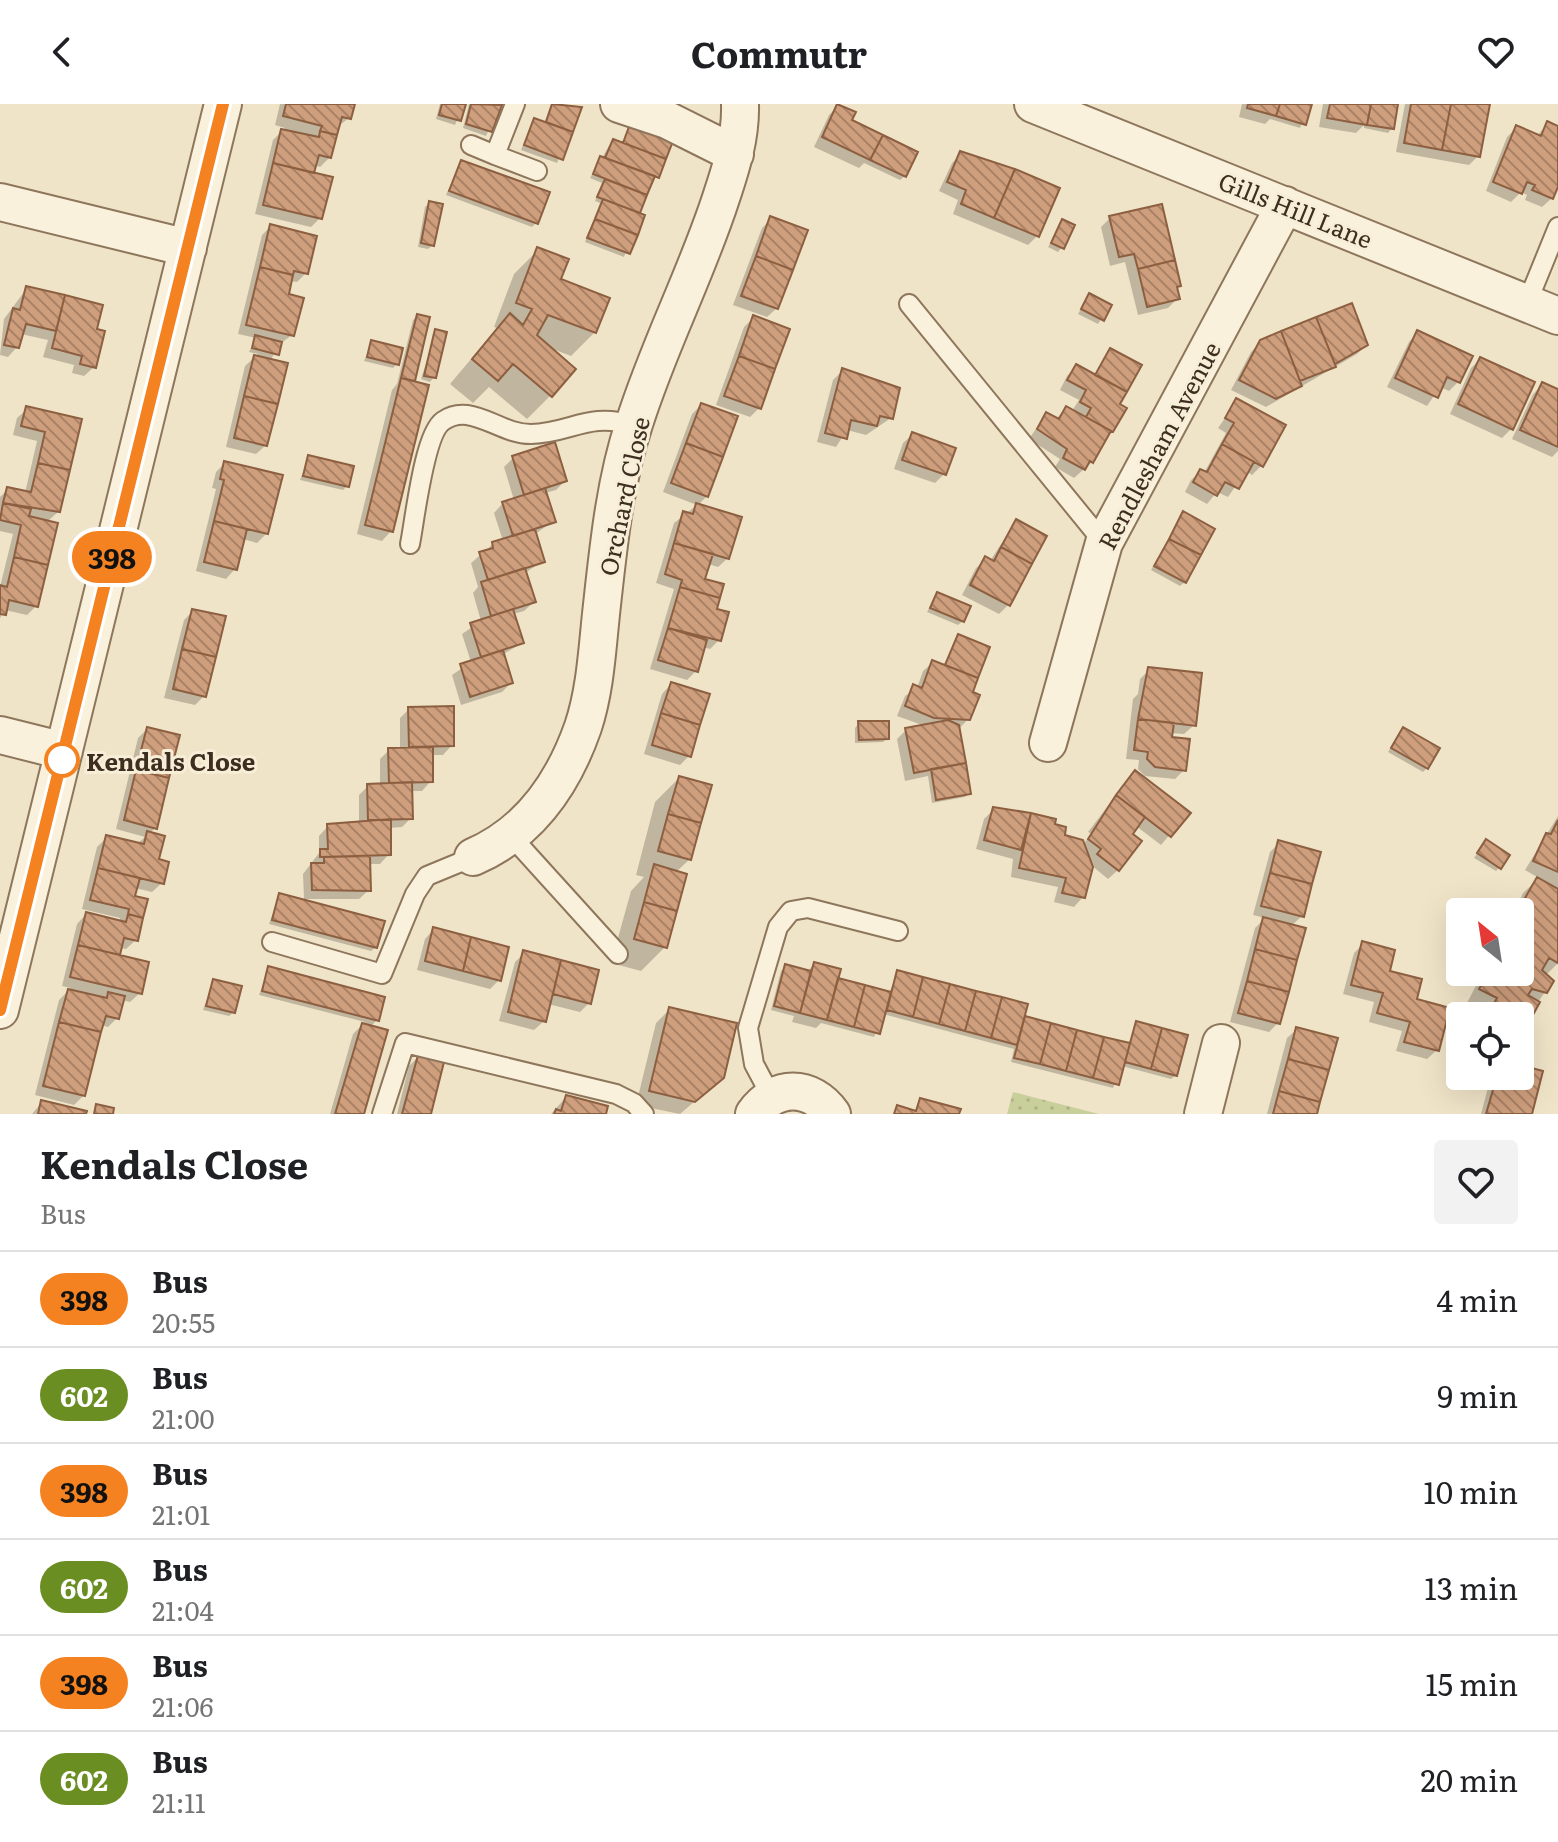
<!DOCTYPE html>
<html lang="en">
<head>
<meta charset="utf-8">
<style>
	body { margin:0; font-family:Literata,serif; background:#f2f2f2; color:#202124; height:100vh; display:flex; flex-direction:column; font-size:30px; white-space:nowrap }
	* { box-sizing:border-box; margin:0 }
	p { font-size:26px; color:#757577 }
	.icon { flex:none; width:44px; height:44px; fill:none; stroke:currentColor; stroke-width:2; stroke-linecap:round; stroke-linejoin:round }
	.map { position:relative; height:1010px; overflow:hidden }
	.panel { display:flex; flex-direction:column; background:#fff; flex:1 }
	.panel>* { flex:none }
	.badge { padding:0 16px; border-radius:26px; font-size:28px; line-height:52px }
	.needle { width:52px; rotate:330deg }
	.fabs { position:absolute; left:1446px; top:794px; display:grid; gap:16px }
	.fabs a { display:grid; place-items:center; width:88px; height:88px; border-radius:8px; background:#fff; box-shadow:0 8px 32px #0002; font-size:40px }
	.map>.badge { position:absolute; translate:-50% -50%; box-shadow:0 0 0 4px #fff }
	.round { display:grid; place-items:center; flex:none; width:84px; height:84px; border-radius:8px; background:#f2f2f2 }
	.headline { display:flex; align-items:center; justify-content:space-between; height:136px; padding:0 40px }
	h1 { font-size:38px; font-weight:700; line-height:60px }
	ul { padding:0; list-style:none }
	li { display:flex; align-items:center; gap:24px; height:96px; padding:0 40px; border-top:2px solid #e0e0e0 }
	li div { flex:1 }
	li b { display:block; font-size:30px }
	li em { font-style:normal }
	li .badge { min-width:88px; font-weight:700; text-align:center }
	header { display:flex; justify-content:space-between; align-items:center; height:104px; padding:0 40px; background:#fff; font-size:36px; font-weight:700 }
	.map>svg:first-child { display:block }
	.grass { fill:url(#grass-dots) }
	.shadow { fill:#0003; fill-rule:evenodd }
	.building { fill:url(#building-back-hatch); stroke:#8d5f41; stroke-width:2 }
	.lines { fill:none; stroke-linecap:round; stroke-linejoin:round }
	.lane-casing { stroke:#8d765c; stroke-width:22 }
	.street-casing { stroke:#8d765c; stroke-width:40 }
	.lane { stroke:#faf1dc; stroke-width:18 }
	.street { stroke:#faf1dc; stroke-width:36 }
	.line-casing { stroke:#fff; stroke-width:18 }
	.line { stroke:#f58220; stroke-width:12 }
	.stop-dot { fill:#fff; stroke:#f58220; stroke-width:4 }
	.labels { text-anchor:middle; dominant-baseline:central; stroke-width:6; stroke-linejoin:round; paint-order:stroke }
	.street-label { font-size:24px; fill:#3d2e20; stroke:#f7eed8 }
	.stop-label { font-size:24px; font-weight:bold; fill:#3d2e20; stroke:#f7eed8; text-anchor:start }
</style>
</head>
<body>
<header><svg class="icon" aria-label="back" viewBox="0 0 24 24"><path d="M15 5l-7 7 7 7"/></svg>Commutr<svg class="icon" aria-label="heart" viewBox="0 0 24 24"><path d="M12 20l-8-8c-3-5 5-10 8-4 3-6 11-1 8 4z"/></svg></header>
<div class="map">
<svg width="1558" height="1010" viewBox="0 0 1558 1010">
	<defs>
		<pattern id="grass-dots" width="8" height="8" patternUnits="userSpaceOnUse" patternTransform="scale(2)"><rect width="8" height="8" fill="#c9cf9b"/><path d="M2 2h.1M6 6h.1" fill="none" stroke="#aeb285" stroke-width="1.8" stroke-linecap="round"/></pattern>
		<pattern id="building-back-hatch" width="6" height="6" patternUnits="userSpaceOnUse" patternTransform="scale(2)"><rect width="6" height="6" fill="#cf9f7d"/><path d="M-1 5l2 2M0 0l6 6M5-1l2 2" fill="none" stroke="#a98266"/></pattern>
	</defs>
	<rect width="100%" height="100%" fill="#f0e4c8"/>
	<path class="grass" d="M1013,988L1099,1010H1007Z"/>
	<path class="shadow" d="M280,0H353L349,14L337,23L330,53L320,63L314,61L312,70L320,114L311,123L255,110L273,36L285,24L275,21Z
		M440,0H464L455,21L436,15Z
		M469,0L499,3L486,32L463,24Z
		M551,0L580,4L557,59L521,46L531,21L535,17L544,20Z
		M1242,0H1310L1300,24L1270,15L1265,20L1239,13Z
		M1323,0H1396L1392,24L1388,29L1364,24V21L1356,29L1319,23Z
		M1405,0H1488L1478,52L1469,61L1396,48Z
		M838,2L905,72L900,76L864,59L859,64L814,43L829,11Z
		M1547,20L1558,24V78L1552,94L1542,103L1525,96L1527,91L1521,88L1511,98L1486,87L1507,33L1516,24L1537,32Z
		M631,23L657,73L651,76L624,153L585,138L600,99L595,97L602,79L590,74L609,42L613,37L621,41Z
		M961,50L1037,132L1028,141L953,110L958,96L939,87L952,59Z
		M461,58L536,119L532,123L446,91Z
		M430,99L433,141L428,145L418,143L425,103Z
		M1110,114L1179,182L1176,185L1178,194L1168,204L1138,211L1125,158L1110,162L1101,123Z
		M771,115L777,204L767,213L733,201L762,124Z
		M1063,118L1062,143L1058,148L1048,143Z
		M271,122L306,169L297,178L290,177L286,191L292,231L280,240L270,257L266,341L256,350L226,343L245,262L258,250L249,248L256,234L238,230L262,131Z
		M538,146L595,228L571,252L550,244L551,291L527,315L489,283L473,299L450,280L497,224L494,223L514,170Z
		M27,184L101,202L94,226V263L84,272L72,269L74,261L43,253L48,236L21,230L17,243L8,253L0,251L4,215Z
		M1086,196L1109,202L1098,220L1078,210Z
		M1351,202L1366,241L1357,250L1266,303L1231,286L1251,248L1261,238Z
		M417,212L413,276L391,427L382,437L357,430L392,286L397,280L413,216Z
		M753,214L759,304L750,313L716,301L744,223Z
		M436,227L434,273L430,278L421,275Z
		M1418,228L1458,278L1449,287L1440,283L1427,302L1387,283L1409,238Z
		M372,238L397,260L393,264L364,257Z
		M1110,246L1117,301L1124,305L1092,358L1074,374L1055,363L1060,355L1029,335L1046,310L1056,315L1066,304L1072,307L1079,296L1060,286L1067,272L1076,263L1094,272Z
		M1480,255L1511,325L1502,334L1450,310L1471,264Z
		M842,267L891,314L866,331L847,326L836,343L817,338L833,276Z
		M1543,280L1558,287V347L1552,353L1512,335L1533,290Z
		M1237,297L1261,362L1252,371L1246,367L1228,393L1217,388L1207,400L1185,388L1191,376L1201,367L1204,369L1226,329L1218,324Z
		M701,301L707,392L697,402L728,454L718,463L708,460L703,476L714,506L719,536L710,545L703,543L696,567L687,576L650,565L674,485L656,479L674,419L697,401L663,388L692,310ZM699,528L716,533V537L698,532Z
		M27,305L80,316L59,407L47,418L36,502L27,511L5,506L0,514V483L13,430L0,427V393L8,385L25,389L37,337L13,331L17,314Z
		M913,330L944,370L935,379L894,365L903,339Z
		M309,353L347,382L343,386L300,376Z
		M513,354L565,377L556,386L545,389L554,417L535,430L543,457L525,469L534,498L524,507L513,510L522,539L502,551L511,579L502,588L461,601L452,571L471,558L462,530L481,517L473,489L478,483L471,459L493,440L503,437L494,409L503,399L514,396L504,363Z
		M225,359L267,429L257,439L243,435L235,465L226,475L196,467L216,385L212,384L216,368Z
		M1183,410L1185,478L1180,482L1151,466Z
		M1016,417L1045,432L1008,501L999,510L962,491L976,464L986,455L990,457Z
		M937,490L963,517L958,521L927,508Z
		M193,507L204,592L195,601L164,594L184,516Z
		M958,533L988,544L970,589L968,615L958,626L969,689L965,693L932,699L928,672L905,677L897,635L906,626L925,622L897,612L905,592L917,584L923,567L933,558L944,562Z
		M1149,566L1194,621L1184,630L1170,629V635L1184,666L1175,675L1145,672L1138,665L1139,656L1126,655L1133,595L1138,590L1140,575Z
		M671,580L689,652L680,661L644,650L662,590Z
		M409,605L452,641L443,651H431V677L422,687H410L411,714L402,723L389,724V750L380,760H368L369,786L359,795H304L303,770L319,749V732L328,722L359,719V691L368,682H380V655L389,646H400V614Z
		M859,619L887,634L883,638L855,639V624Z
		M147,625L155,724L149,730L162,779L152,788L135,784L136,836L126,845L120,844L118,852L140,889L130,898L122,896L117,914L108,923L101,921L84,991L74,1001L35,991L59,896L71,884L62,882L77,820L86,810L119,819L120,814L82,805L97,743L106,734L138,739L145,733L116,725L138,634Z
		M1403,625L1427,664L1423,668L1388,648Z
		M679,674L690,755L676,768L665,843L641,867L611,859L631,787L644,773L636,771L655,698Z
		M1126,678L1188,709L1161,741L1136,722L1118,766L1108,775L1091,761L1083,793L1074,803L1054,798L1058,783L1011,773L1013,755L976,745L984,715L993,706L1054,717L1052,722L1062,733L1083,741L1091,730L1088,728Z
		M1558,712V859L1545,872V888L1520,924V912H1483L1484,909L1467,899L1483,868H1520V808H1514L1523,789L1539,774L1525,766Z
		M1279,739L1302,812L1291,822L1278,919L1269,928L1230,918L1255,824L1265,814L1253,811L1270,748Z
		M1482,742L1500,763L1496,767L1474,754Z
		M279,791L376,843L371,847L269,820Z
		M434,825L499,876L490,885L417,866L425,835Z
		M1363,840L1415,897L1437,946L1427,955L1396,947L1402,927L1369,918L1374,898L1343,890L1354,849Z
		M524,849L597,867L589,899L580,908L548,900L544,917L534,926L499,917L515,858Z
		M814,860L836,876L889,889L898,868L1022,913L1128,941L1137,919L1176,971L1171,975L1122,962L1113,984L1011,958L1014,945L883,910L874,933L821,919L816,924L792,918L794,912L771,906L781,867L785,863L807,868Z
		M269,865L377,916L370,923L362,1010H330L353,930L365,918L259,891Z
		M213,878L234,908L229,912L203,906Z
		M670,905L723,973L680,1010L636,1001L656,919Z
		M1297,925L1315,1010H1267L1287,934Z
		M418,953L429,1010H397L409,962Z
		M1520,963L1530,1010H1481L1491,972H1520Z
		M566,993L604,1010H551Z
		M42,998L84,1010H32Z"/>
	<path class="building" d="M286,0H355L351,15L342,13L337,31L320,27L322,22L283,12Z
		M442,0H466L461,17L439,11Z
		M471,0L502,1L492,28L466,20Z
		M552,0L582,3L573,28L546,18Z
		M837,0L856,8L852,16L883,31L870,56L822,33Z
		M1248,0H1280L1276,12L1247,4Z
		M1280,0H1312L1306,21L1276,12Z
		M1330,0H1371L1367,21L1327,14Z
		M1371,0H1398L1394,25L1367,21Z
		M1411,0H1451L1442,46L1404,39Z
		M1451,0H1490L1480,53L1442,46Z
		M534,14L573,28L563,56L524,41Z
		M1547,17L1558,22V83L1553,95L1532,86L1535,81L1527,78L1522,90L1493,78L1516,21L1541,32Z
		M630,20L673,37L666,55L623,39Z
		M281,25L319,33L320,27L337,31L331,54L319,51L314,69L273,59Z
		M883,31L918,48L906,73L870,56Z
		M613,35L666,55L659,74L605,54Z
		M960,47L1015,65L994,114L961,100L966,86L947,78Z
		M600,52L655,72L647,91L593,70Z
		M461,56L550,88L538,120L449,87Z
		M273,59L333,73L322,115L263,101Z
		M1015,65L1060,84L1039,133L994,114Z
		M605,75L647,91L640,109L597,93Z
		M603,95L645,111L638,131L595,115Z
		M429,97L443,100L434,142L421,139Z
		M1162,100L1175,156L1138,165L1134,150L1119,153L1109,112Z
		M770,112L808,126L793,166L756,152Z
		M595,115L638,131L630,150L587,134Z
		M1062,115L1075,121L1064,145L1051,139Z
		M270,120L317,132L308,170L294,167L293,171L260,163Z
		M537,143L569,155L561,175L610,194L596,229L548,211L537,231L576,265L552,293L513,260L498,277L472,255L510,209L523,221L532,205L516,199Z
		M756,152L793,166L778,205L741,192Z
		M1175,156L1181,182L1177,183L1180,195L1147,203L1138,165Z
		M260,163L293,171L289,190L304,194L294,232L246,221Z
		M26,182L65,191L56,227L26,220L19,244L4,241L13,204L20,206Z
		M1089,189L1112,201L1104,217L1081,205Z
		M65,191L103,201L97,225L105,227L96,264L80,260L82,252L52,244Z
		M1352,199L1368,241L1335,260L1316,213Z
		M417,210L430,213L415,277L401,274Z
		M753,211L790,225L775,265L739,252Z
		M1316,213L1336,263L1300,277L1281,227Z
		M435,225L447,228L436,274L424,272Z
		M1417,226L1473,252L1460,279L1447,273L1438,294L1395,274Z
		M1281,227L1302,282L1276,295L1239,276L1260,236Z
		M255,231L282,238L279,251L252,244Z
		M371,236L403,244L399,261L367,253Z
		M1110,244L1142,261L1127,288L1095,271Z
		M254,251L288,259L278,300L244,292Z
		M739,252L775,265L761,305L724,292Z
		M1480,253L1535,278L1513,326L1458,300Z
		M1076,260L1127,288L1120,300L1127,304L1113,328L1086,313L1091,304L1080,298L1086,286L1067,276Z
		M842,264L900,284L893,315L880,312L877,322L851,316L847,335L825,329Z
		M401,274L429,281L393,428L365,421Z
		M1542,278L1558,285V343L1520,326Z
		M244,292L278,300L267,342L234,334Z
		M1236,294L1286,321L1263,363L1222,340L1234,319L1225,314Z
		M701,299L738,312L723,353L686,339Z
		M26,302L82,315L70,366L38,359L45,328L21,322Z
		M1066,302L1111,327L1093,359L1090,357L1085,366L1063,354L1067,345L1037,325L1046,308L1059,315Z
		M912,328L956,344L946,371L902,356Z
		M555,338L567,377L524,391L512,352Z
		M686,339L723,353L708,393L671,379Z
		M1222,340L1254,358L1239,385L1225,378L1217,392L1193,378L1200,365L1207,368Z
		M308,351L354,362L349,383L303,372Z
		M224,357L283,371L268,430L214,417L224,376L220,375Z
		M38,359L70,366L60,408L3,399L7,383L31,388Z
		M545,384L556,418L513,432L502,398Z
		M3,399L31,405L29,412L58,419L48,461L14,453L21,421L0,416Z
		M696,399L742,413L729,455L674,439L683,407L693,410Z
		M1183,407L1215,425L1201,451L1169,435Z
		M1016,415L1047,432L1032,460L1001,443Z
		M214,417L247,425L237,466L204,458Z
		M535,425L545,458L488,476L479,448L493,444L492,438Z
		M1169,435L1201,451L1186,479L1154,462Z
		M674,439L713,450L705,475L724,480L720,494L680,483L682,476L665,470Z
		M1001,443L1032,460L1010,502L970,481L985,452L994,457Z
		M14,453L48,461L38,503L9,496L6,511L0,510V481L7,483Z
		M525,464L536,498L491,512L481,478Z
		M680,483L720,494L717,505L729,508L721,537L668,524Z
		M937,488L971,502L964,518L930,504Z
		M192,505L226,512L216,553L182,545Z
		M513,505L524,539L481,553L470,519Z
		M668,524L707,536L698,568L658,556Z
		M958,530L990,543L978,574L945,561Z
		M182,545L216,553L206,593L173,585Z
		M503,546L513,579L470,593L460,560Z
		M932,556L978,574L973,588L980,591L970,616L934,614L905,602L913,580L922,584Z
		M1148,563L1202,569L1196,622L1138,615Z
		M671,578L710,590L700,621L661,609Z
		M454,602V642L409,643L408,603Z
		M661,609L700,621L691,653L652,641Z
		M1138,615L1174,619L1172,633L1190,635L1186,667L1155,663L1147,655L1148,648L1134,646Z
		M948,616L959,621L966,659L914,669L905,624Z
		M858,617H889V635L859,636Z
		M147,623L180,631L169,674L136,666Z
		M1403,623L1440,644L1428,665L1391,644Z
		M433,643V678L389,679L388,644Z
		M966,659L971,690L936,696L931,665Z
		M136,666L169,674L157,725L124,716Z
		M1135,666L1191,709L1171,733L1116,691Z
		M679,672L712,681L701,719L668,710Z
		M412,678L413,715L368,716L367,680Z
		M1116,691L1145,713L1133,730L1142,737L1119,767L1097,750L1101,745L1088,735Z
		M993,703L1031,709L1021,746L984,736Z
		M1031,709L1056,715L1055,720L1066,723L1065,731L1083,736L1093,763L1085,794L1062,789L1066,774L1019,764Z
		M668,710L701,719L691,756L658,747Z
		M391,715V751L320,753V745H328L327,720Z
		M1558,716V768L1533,757L1546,729L1551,730Z
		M147,727L165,732L159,755L169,758L164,780L98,764L106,731L144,740Z
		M1486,735L1510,751L1501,765L1477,749Z
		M1278,736L1321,748L1312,780L1270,769Z
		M370,752L371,787L312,786L311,759H324V753Z
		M654,760L687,770L677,807L644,798Z
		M98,764L140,774L135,792L148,795L143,814L128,810L129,805L90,796Z
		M1270,769L1312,780L1304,813L1261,802Z
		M1537,773L1558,785V859L1549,854L1542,866L1554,877L1547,889L1532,885L1528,891L1540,898L1528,920L1520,912L1493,901L1497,894L1479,885L1489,868H1520L1517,808Z
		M279,789L385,817L377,844L272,816Z
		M644,798L677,807L667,844L634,835Z
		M86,808L126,818L128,810L143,814L138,837L124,834L120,851L78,841Z
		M1263,813L1306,824L1297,856L1255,845Z
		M433,823L471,833L463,867L425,857Z
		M471,833L509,843L501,877L463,867Z
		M1362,837L1395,846L1390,867L1422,875L1417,895L1450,904L1439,947L1404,938L1410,918L1377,909L1383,889L1351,881Z
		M78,841L149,858L142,890L70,873Z
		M1255,845L1297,856L1289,888L1247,877Z
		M523,846L561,856L546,918L508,908Z
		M561,856L599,866L591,900L553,890Z
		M814,858L841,865L827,916L800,909Z
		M785,860L811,867L800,909L774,902Z
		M268,862L385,893L379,917L262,887Z
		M897,866L923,873L913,913L887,906Z
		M923,873L950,880L939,920L913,913Z
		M838,874L865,881L854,923L827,916Z
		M213,875L242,882L235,909L206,902Z
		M1247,877L1289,888L1280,920L1238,909Z
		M950,880L976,887L965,927L939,920Z
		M865,881L891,888L880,930L854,923Z
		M68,885L107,894L108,888L125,892L119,915L106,912L101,928L59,918Z
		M976,887L1002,893L991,934L965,927Z
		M1002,893L1028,900L1017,941L991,934Z
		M669,903L737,919L724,974L695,998L649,987Z
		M1025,912L1051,919L1040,960L1014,954Z
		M1136,917L1162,924L1151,965L1125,958Z
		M59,918L101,928L85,992L43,982Z
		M362,919L388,926L364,1010H335Z
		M1051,919L1077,926L1066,967L1040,960Z
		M1296,923L1338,934L1329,966L1288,955Z
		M1162,924L1188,931L1177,972L1151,965Z
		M1077,926L1104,933L1093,974L1066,967Z
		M1104,933L1130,939L1119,981L1093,974Z
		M418,951L444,958L431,1010H402Z
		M1288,955L1329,966L1320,998L1279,987Z
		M1520,961L1543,967L1532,1010H1486L1497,972H1520Z
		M1279,987L1320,998L1317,1010H1273Z
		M566,991L608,1002L606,1010H554L556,1005L561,1007Z
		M920,994L961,1005L959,1010H894L897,1001L916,1007Z
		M41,996L87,1007L86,1010H38Z
		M96,1000L114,1004L113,1010H94Z"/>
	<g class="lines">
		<defs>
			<path id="lane" d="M515,0L495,51L537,67
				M471,41L495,51
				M1527,199L1558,123
				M909,200L1104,439
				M410,440C415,415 424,330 443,317C450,312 458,310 467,311C489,314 507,330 531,330C572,329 587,308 633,321
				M511,732L618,850
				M272,838L382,870L415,790L427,772L473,753
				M771,992L754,960L748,924L778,823L791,807L808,804L898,827
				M382,1010L405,939L616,990L634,999L644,1010"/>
			<path id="street" d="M619,0L667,16L735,50
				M1033,0L1558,212
				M0,98L188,144
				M0,631L64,647
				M1048,639L1104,439L1285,101
				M473,753C529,729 563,680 583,623C595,587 597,548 601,510C608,447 614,380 634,320C658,243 696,171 721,94C731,64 741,33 740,0
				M0,906L223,0
				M754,1010C775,980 811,980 832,1010
				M1203,1010L1221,939"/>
		</defs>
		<use href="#lane" class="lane-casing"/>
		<use href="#street" class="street-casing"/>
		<use href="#lane" class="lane"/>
		<use href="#street" class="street"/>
	</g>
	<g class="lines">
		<defs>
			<path id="line" d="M0,906L223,0"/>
		</defs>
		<use href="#line" class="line-casing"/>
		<use href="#line" class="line"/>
	</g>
	<circle class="stop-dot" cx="62" cy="656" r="16"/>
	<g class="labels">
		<g class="street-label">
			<text transform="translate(1296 105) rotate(22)">Gills Hill Lane</text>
			<text transform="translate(1158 341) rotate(-62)">Rendlesham Avenue</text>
			<text transform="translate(623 392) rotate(-78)">Orchard Close</text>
		</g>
		<g class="stop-label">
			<text x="86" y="656">Kendals Close</text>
		</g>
	</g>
</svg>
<div class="fabs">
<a><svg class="needle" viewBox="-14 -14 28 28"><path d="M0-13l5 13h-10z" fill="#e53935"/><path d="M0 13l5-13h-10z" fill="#757577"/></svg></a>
<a><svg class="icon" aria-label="locate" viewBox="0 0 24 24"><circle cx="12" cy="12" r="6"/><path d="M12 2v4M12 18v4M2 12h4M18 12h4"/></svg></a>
</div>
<b class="badge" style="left:112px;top:453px;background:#f58220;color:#111">398</b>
</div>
<section class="panel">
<div class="headline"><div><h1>Kendals Close</h1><p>Bus</p></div><a class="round"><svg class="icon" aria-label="heart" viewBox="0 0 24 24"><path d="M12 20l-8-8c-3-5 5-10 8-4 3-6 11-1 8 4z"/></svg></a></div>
<ul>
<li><span class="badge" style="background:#f58220;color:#111">398</span><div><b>Bus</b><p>20:55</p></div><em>4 min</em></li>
<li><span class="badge" style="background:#6b8e23;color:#fff">602</span><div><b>Bus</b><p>21:00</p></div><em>9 min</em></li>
<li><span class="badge" style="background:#f58220;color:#111">398</span><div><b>Bus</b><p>21:01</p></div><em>10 min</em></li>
<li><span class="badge" style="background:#6b8e23;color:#fff">602</span><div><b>Bus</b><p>21:04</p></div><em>13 min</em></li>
<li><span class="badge" style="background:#f58220;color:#111">398</span><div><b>Bus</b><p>21:06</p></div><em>15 min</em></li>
<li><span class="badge" style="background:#6b8e23;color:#fff">602</span><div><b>Bus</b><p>21:11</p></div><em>20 min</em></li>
</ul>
</section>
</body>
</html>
